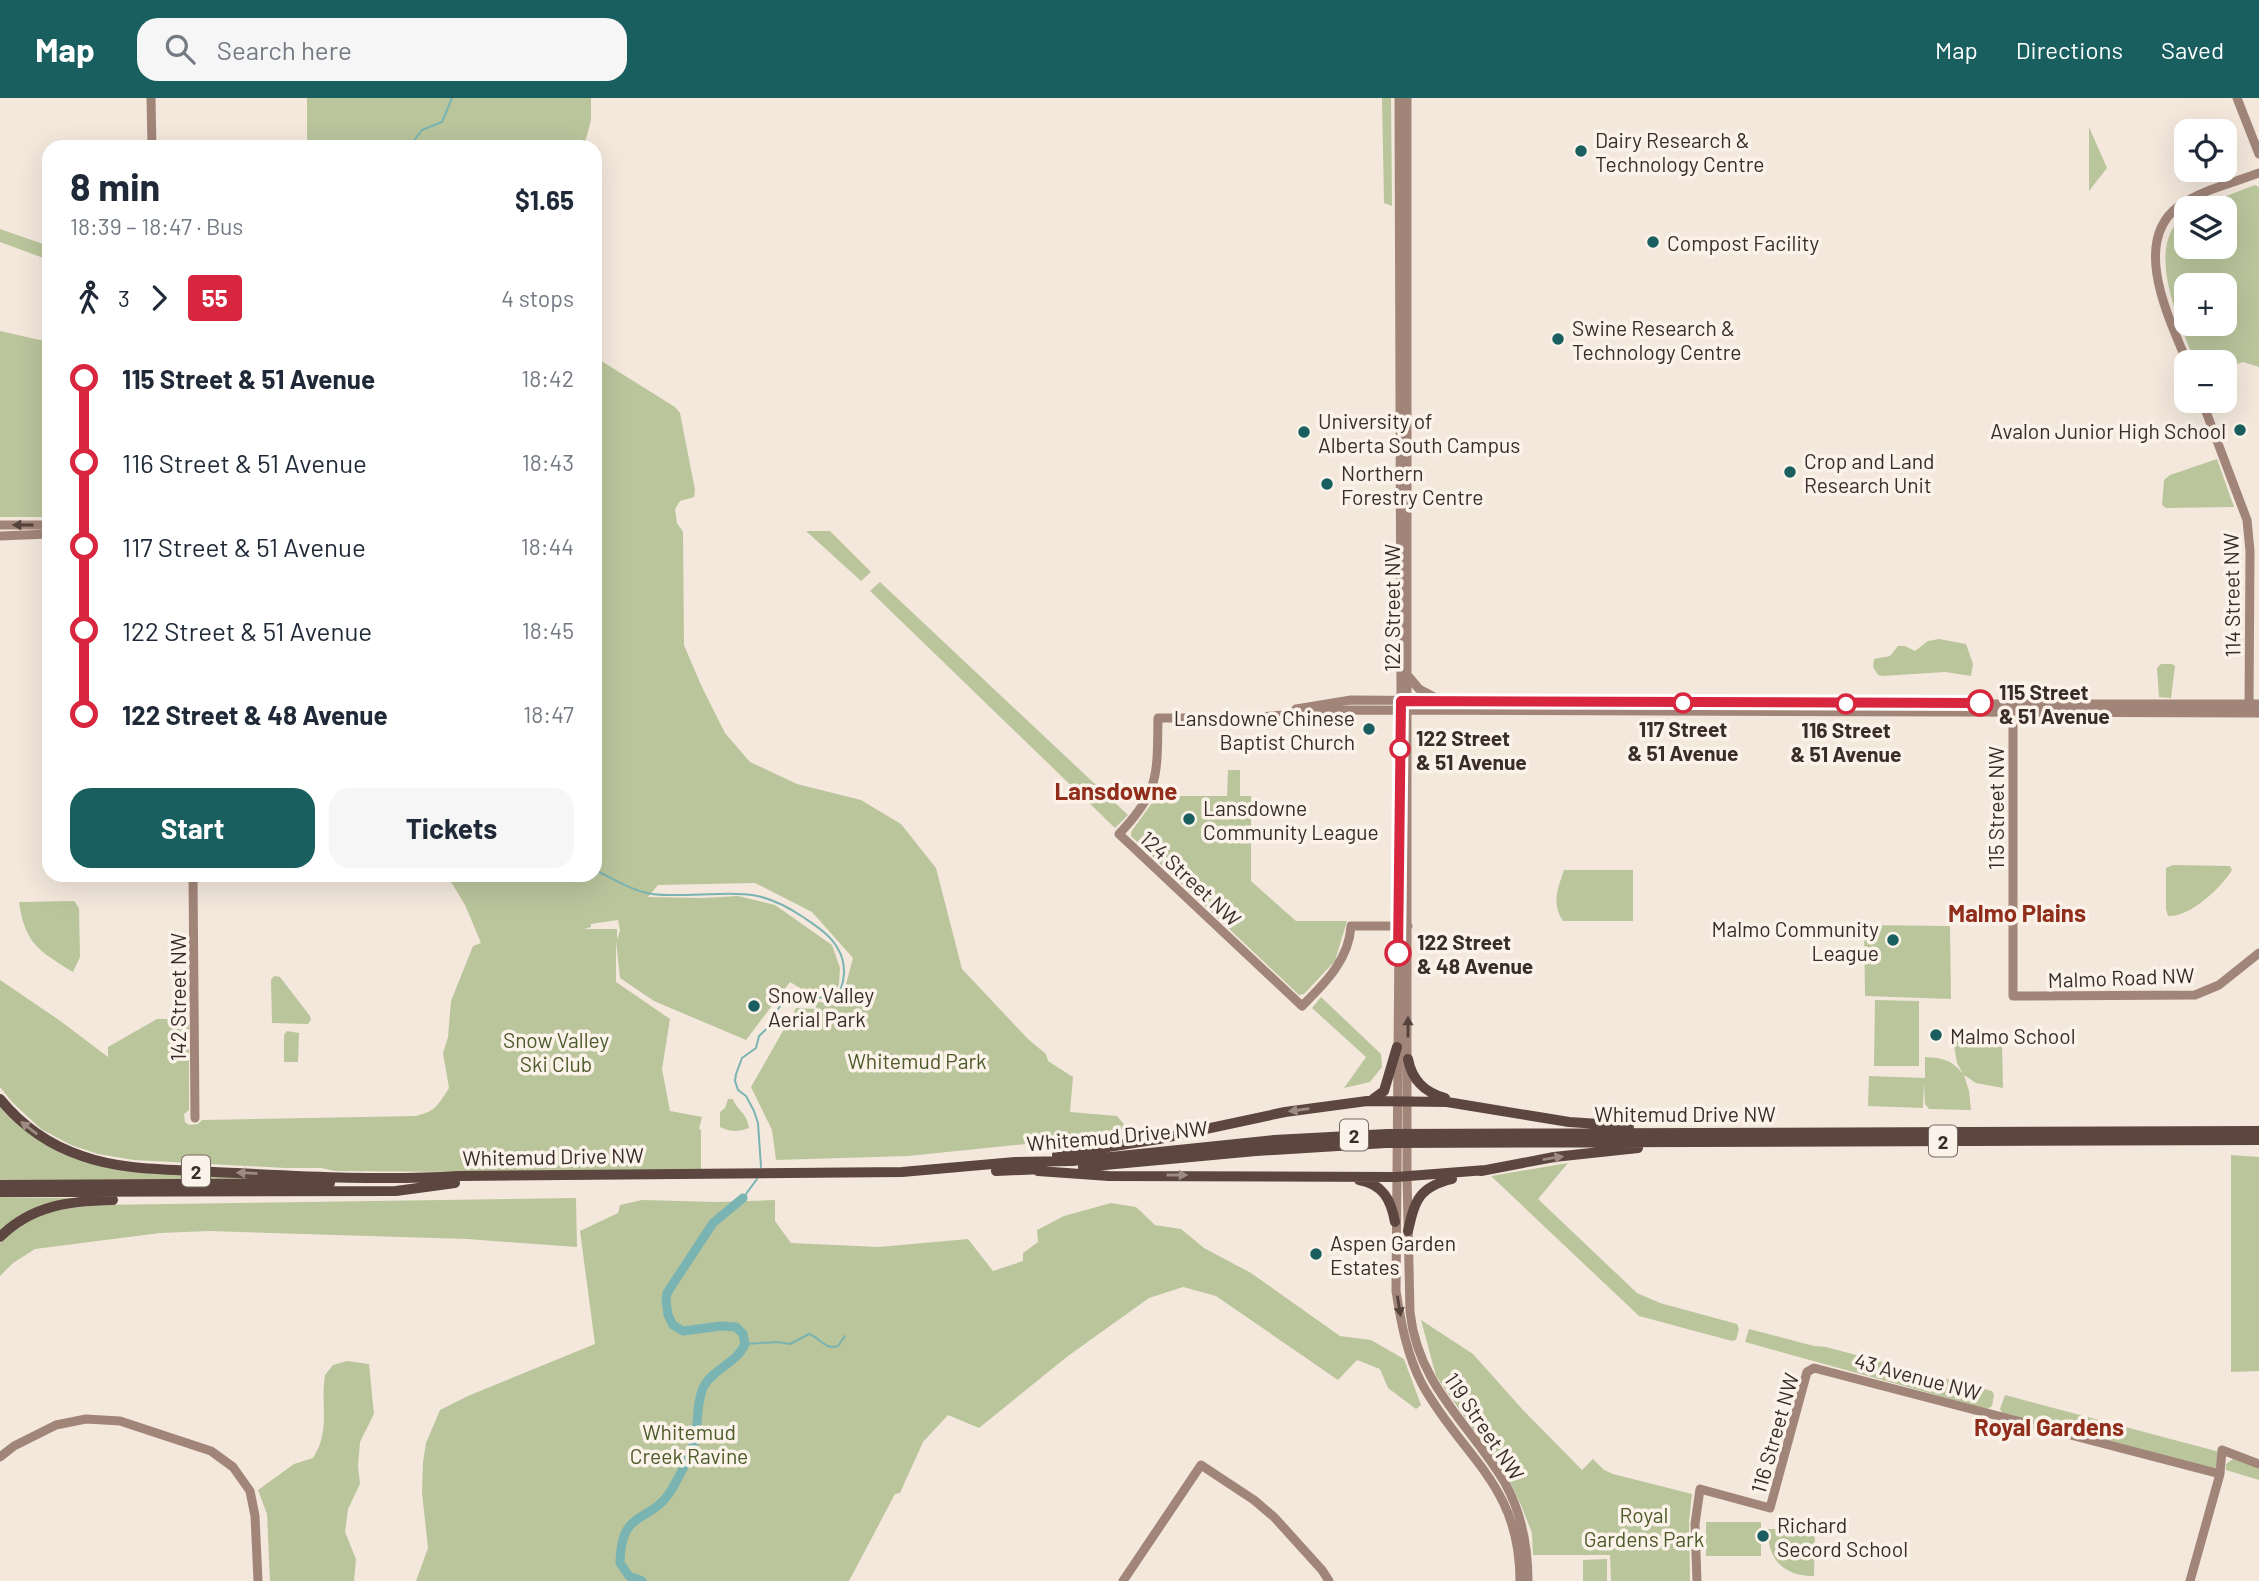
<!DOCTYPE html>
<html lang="en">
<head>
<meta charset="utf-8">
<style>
	body { margin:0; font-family:Barlow,sans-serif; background:#f6f6f7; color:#1f2937; height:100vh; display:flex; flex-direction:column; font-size:26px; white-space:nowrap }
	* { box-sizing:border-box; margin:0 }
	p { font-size:23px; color:#747a83 }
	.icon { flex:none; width:38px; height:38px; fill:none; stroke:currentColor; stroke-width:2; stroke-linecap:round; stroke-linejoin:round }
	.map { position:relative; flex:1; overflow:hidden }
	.drawer { position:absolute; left:42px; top:42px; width:560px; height:742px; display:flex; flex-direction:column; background:#fff; border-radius:21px; box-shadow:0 7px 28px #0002 }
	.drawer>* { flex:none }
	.badge { padding:0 14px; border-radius:5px; font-size:24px; line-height:46px }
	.buttons { position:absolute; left:2174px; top:21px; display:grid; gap:14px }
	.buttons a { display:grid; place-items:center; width:63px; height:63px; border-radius:14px; background:#fff; box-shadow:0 7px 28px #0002; font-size:35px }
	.map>.badge { position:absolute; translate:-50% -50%; box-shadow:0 0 0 4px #fff }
	.legs { display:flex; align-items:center; gap:10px; height:77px; padding:0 28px; font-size:23px }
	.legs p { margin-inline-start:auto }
	.head { display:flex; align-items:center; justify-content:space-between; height:119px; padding:0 28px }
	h1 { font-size:38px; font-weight:700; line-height:52px }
	.cta { display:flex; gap:14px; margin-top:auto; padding:14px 28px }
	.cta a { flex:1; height:80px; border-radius:21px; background:#1a5f5f; color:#fff; font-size:28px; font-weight:700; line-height:80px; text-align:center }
	.cta a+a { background:#f6f6f7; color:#1f2937 }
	ul { padding:0 28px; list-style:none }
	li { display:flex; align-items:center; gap:24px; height:84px; font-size:26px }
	li i { display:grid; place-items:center; width:10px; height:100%; margin:0 9px; background:currentColor }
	li i::after { content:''; width:18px; height:18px; margin:-9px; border:5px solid; border-radius:50%; background:#fff }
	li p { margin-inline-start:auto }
	li:first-child i { background:linear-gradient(#0000 50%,currentColor 0) }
	li:last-child i { background:linear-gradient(currentColor 50%,#0000 0) }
	header { display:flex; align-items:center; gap:42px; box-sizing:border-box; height:98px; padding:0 35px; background:#1a5f5f; color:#fff }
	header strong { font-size:33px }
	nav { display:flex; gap:38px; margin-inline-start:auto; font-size:24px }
	.search { width:490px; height:63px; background:#f6f6f7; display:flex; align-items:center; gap:18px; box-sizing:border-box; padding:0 24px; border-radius:21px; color:#747a83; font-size:26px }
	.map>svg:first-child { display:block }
	.green { fill:#bac59c; fill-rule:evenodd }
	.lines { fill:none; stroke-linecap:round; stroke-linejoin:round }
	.stream { stroke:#7ab4b2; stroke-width:2 }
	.river { stroke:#7ab4b2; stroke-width:9 }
	.secondary { stroke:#a28579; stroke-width:9 }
	.highway { stroke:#5c463f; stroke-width:10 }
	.oneway { fill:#54433d }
	.oneway2 { fill:#9c8b83 }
	.line-1-casing { stroke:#fff; stroke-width:16 }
	.line-1 { stroke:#d7263d; stroke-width:10 }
	.poi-dot { fill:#1a5f5f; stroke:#fbf2ea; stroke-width:2.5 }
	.stop-1-dot { fill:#fff; stroke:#d7263d; stroke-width:3.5 }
	.labels { text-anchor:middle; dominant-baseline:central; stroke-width:7; stroke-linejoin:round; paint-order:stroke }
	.shield { fill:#fbf2ea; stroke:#746863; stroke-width:2 }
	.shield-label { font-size:19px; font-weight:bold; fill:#3a2d29 }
	.poi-label { font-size:21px; fill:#3a2d29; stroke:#fbf2ea; text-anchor:start }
	.street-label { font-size:21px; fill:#3a2d29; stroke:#fbf2ea }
	.stop-label { font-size:21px; font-weight:bold; fill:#3a2d29; stroke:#fbf2ea; text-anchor:start }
	.park-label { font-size:21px; fill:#4c5a2a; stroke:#fbf2ea }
	.quarter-label { font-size:24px; font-weight:bold; fill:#902e1b; stroke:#fbf2ea }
</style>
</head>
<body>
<header>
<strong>Map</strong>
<div class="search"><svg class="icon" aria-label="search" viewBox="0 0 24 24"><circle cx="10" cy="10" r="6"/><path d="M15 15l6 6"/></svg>Search here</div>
<nav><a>Map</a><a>Directions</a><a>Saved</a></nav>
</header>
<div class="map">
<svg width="2259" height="1483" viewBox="0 0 2259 1483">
	<rect width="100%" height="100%" fill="#f4e8dd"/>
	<path class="green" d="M307,0H591V22L584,49H307Z
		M1382,0H1391L1392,108L1384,105Z
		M2089,29L2107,70L2089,93Z
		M2255,87L2259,89V269L2243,264L2224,271V264H2195C2180,224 2142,149 2186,115V149H2224V110H2195ZM2186,187H2224V226H2186Z
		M0,131L49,148V162L0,144Z
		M0,233L49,244V419H0Z
		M595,259L675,309L680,315L695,392L694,399L680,403L675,411L677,425L683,434L684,547L701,587L725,635L750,664L797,686L861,702L901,726L936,770L962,871L1028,941L1046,956L1048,963L1073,979L1070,1014L1117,1018L1128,1031L1056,1043L908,1058L776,1062L772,1032L751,989L796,910L817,911L815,907L818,904L841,905L853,860L812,814L755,785L658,787L648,799L703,800L738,798L775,807L832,847L840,870L839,886L835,894C825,897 817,893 807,894L790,884L746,942L654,903L620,880L616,843V884L670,921L662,971L670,1013L702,1019L699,1031L701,1032V1071L560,1075L335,1073L321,1070H285L134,1062L98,1056L71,1047L41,1031L12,1004L0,989V882L59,922L108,959V949L157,921H189V1012L184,1016L185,1024L189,1027L198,1026L202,1022L416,1018C436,1013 438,1007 449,990L443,955L448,939L451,903L473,848L481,845L465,807L447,777H595ZM618,822L620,832L617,842V831H584L591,829V826Z
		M2217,361L2234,409L2166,410L2162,407L2164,382L2170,377Z
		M806,433H830L871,474L861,483Z
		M880,484L1128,717L1115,730L870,493Z
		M1939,541L1966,546L1973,566L1971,578L1945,574L1882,578L1878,577L1873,569L1874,561L1890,558L1898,548H1905L1915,553L1928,543Z
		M2161,566H2172L2175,568L2171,600L2159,599L2157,570Z
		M1228,672H1240V698H1251V783L1296,823H1347L1335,863L1304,896L1299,897L1131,738V734L1157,698H1227Z
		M2173,767L2230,768L2232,772C2221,790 2189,820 2168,818L2166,811V770Z
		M1564,772H1633V823H1563C1551,805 1558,790 1564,772Z
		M74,803L79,810L80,859L73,874C39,853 25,846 19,804Z
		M1864,827L1950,828L1951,901L1865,898Z
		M274,878L280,879L310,918L311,922L308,926L272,925L271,882Z
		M1321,899L1381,956L1382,969L1370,984L1344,990L1366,959L1312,910Z
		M1875,902L1919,903V968H1874Z
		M287,933L299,935L298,964H284V937Z
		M1998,941L2002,945L2003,990L1976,985L1964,977L1969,993L1971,1012L1929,1011L1925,1006L1924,984L1923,1010L1868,1008L1869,978L1925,980V959C1943,960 1952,962 1963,976L1957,965L1953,942Z
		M728,1001H733C737,1013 747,1014 749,1030C738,1034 731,1034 720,1029V1014L725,1010Z
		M0,1007L83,1063L251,1080V1082H0Z
		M2231,1057L2259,1059V1273L2231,1274Z
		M1568,1065L1538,1101L1637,1195L1660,1205L1737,1226L1739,1231L1736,1242L1732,1243L1639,1218L1491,1078Z
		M0,1099L72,1100L0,1135Z
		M576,1100L577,1149L467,1141L209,1133L160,1135L35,1151L13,1165L0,1178V1145L15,1130L48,1113L98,1107Z
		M642,1102L717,1104L775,1102V1123L791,1145L879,1149L968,1141L993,1173L1023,1163V1155L1038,1144L1037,1132L1064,1118L1111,1105L1136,1109L1155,1127L1181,1131L1204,1150L1251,1175L1340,1238L1371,1242L1404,1261L1421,1307L1416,1311L1388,1290L1380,1271L1357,1262L1338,1282L1216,1198L1183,1189L1149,1200L1068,1258L979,1330L948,1317L923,1344L900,1395L895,1396L849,1483H416L428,1450L422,1395L423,1364L426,1345L440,1312L468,1298L595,1246L580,1133L618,1115L620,1107Z
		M1421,1222L1473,1256L1523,1312L1582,1372L1593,1361L1604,1372L1613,1376L1692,1396L1689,1424L1690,1483H1611L1610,1457H1533L1532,1435L1521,1407L1511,1386L1436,1278Z
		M1749,1231L1814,1248L1826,1249L1992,1293L1994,1297L1992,1308L1987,1311L1745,1244Z
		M347,1263L369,1266L374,1316L360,1344L358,1368L360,1386L348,1411L345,1434L356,1461L354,1483H270L267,1416L258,1392L294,1366L313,1360C331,1332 320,1308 325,1277L333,1267Z
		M2005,1297L2216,1353L2218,1354L2217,1369L2214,1371L2003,1316L2000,1311Z
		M2233,1361L2259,1369V1382L2226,1372V1366Z
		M1706,1424H1761V1458H1706Z
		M1768,1431H1815L1814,1478C1784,1479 1767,1461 1768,1431Z
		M1607,1461V1483H1583V1462Z"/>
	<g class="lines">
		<path class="stream" d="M409,49L422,32L442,24L452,0
			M595,772C610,779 627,790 643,794C654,798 669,797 681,797C733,797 756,787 803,819C816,828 831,837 838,851C847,866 846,888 834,901L797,897L786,900L778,911L773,925L759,938L756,950L742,960L736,976L735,983L738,992L746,998L754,1013L758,1025L761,1069
			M743,1100L757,1081
			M745,1246L778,1244L790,1246L809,1236C822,1241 824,1252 838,1248L845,1238"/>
		<path class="river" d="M642,1483L629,1478L620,1465C621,1408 650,1428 672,1391C682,1373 692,1356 696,1336C698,1321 697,1302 704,1288C713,1271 737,1265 745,1246L743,1236L736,1229L721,1228L683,1233L673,1227L668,1217L666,1202L667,1195L713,1125L743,1100"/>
		<path class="secondary" d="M151,0L152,49
			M1399,0L1401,603L1396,1193C1401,1225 1407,1257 1422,1286C1463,1360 1520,1386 1520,1483
			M1407,0V1078L1410,1214C1418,1288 1470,1326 1505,1385C1522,1416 1528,1449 1528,1483
			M2237,0L2259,56
			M2187,264C2170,222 2130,144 2179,108C2201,92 2233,85 2259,75
			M2202,303L2247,422L2250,453L2249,609
			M0,427H49
			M0,438L49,436
			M1409,579L1419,591L1436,600
			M2013,607V898L2195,897L2219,887L2259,855
			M1296,611L1351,602L1863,606H2259
			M193,777L195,1020
			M1408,828H1351C1349,862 1325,885 1302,908L1119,736C1160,693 1157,677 1158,620H1245L1351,612L2259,615
			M0,1359L14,1348L56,1327L86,1321L120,1323L211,1353L233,1369L250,1393L255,1418L258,1483
			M1123,1483L1201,1367L1254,1402L1274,1419L1322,1472L1329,1483
			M1697,1483L1695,1426L1700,1391L1770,1410L1807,1274L1814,1270L2220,1376
			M2190,1483L2220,1376L2222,1352L2259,1366"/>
		<path class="highway" d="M1408,961C1412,982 1424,994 1445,1000
			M0,1001C22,1028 49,1047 82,1058C124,1073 170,1071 214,1074C296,1078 378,1083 459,1078L902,1074L1015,1064L1072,1063L1274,1042L1387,1036L2259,1033
			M1373,1001L1384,993L1397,949
			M1057,1057L1159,1041L1285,1014L1367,1003L1447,1004L1569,1024L1629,1028
			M1083,1069L1256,1053L1386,1045L2259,1042
			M996,1073L1043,1071
			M1038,1073L1109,1078L1396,1079L1486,1072
			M1481,1073L1554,1059L1638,1050
			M1359,1082C1383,1086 1391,1102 1395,1124
			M0,1087L330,1085
			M0,1094L396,1093L455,1085
			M1408,1133C1415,1102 1419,1089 1452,1081
			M0,1139C32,1107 70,1103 113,1102"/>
	</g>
	<defs><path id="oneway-solid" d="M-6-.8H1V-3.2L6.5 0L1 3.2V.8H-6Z" transform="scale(1.75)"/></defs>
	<g class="oneway">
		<use href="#oneway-solid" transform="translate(23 427) rotate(180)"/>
		<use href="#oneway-solid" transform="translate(1408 929) rotate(-90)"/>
		<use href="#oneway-solid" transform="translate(1399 1208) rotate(81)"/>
	</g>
	<g class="oneway2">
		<use href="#oneway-solid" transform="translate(1299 1012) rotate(172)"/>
		<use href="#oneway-solid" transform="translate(29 1030) rotate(-142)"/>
		<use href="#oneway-solid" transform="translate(1553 1060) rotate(-9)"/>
		<use href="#oneway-solid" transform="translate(247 1075) rotate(-177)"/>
		<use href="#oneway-solid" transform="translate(1177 1077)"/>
	</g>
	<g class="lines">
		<defs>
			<path id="line-1" d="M1398,855L1401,603L1980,605"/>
		</defs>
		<use href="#line-1" class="line-1-casing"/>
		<use href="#line-1" class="line-1"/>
	</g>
	<g class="poi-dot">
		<circle cx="1581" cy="53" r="7"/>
		<circle cx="1653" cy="144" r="7"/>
		<circle cx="1558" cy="241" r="7"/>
		<circle cx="2240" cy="332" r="7"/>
		<circle cx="1304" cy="334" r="7"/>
		<circle cx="1790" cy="374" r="7"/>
		<circle cx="1327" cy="386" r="7"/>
		<circle cx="1369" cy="631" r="7"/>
		<circle cx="1189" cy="721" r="7"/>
		<circle cx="1893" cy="842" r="7"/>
		<circle cx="754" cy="908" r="7"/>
		<circle cx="1936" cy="937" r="7"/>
		<circle cx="1316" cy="1156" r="7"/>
		<circle cx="1763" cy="1438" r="7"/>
	</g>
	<g class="stop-1-dot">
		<circle cx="1683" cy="605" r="9"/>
		<circle cx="1980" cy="605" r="12"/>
		<circle cx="1846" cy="606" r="9"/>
		<circle cx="1400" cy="651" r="9"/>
		<circle cx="1398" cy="855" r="12"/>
	</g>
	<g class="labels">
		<g class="shield">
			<rect x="1340" y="1021.5" width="28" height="31" rx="5"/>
			<rect x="1929" y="1027.5" width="28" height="31" rx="5"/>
			<rect x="182" y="1057.5" width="28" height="31" rx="5"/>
		</g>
		<g class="shield-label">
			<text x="1354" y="1037">2</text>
			<text x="1943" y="1043">2</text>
			<text x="196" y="1073">2</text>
		</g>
		<g class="poi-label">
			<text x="1595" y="41">Dairy Research &amp;<tspan x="1595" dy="24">Technology Centre</tspan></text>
			<text x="1667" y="144">Compost Facility</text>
			<text x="1572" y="229">Swine Research &amp;<tspan x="1572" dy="24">Technology Centre</tspan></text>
			<text x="1318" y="322">University of<tspan x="1318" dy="24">Alberta South Campus</tspan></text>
			<text x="2226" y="332" text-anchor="end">Avalon Junior High School</text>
			<text x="1804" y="362">Crop and Land<tspan x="1804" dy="24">Research Unit</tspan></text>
			<text x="1341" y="374">Northern<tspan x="1341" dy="24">Forestry Centre</tspan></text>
			<text x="1355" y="619" text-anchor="end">Lansdowne Chinese<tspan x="1355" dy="24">Baptist Church</tspan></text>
			<text x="1203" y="709">Lansdowne<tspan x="1203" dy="24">Community League</tspan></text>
			<text x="1879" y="830" text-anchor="end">Malmo Community<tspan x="1879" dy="24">League</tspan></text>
			<text x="768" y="896">Snow Valley<tspan x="768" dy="24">Aerial Park</tspan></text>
			<text x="1950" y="937">Malmo School</text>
			<text x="1330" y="1144">Aspen Garden<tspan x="1330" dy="24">Estates</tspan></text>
			<text x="1777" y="1426">Richard<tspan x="1777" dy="24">Secord School</tspan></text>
		</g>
		<g class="street-label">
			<text transform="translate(2231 497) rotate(-91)">114 Street NW</text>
			<text transform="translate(1391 510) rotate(-90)">122 Street NW</text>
			<text transform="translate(1995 710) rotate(-90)">115 Street NW</text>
			<text transform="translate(1191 780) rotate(43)">124 Street NW</text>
			<text transform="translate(2121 879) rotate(-2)">Malmo Road NW</text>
			<text transform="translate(177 899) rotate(-90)">142 Street NW</text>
			<text x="1685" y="1015">Whitemud Drive NW</text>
			<text transform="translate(1117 1037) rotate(-5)">Whitemud Drive NW</text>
			<text transform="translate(553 1058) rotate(-1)">Whitemud Drive NW</text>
			<text transform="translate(1918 1278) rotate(15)">43 Avenue NW</text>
			<text transform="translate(1485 1328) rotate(56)">119 Street NW</text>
			<text transform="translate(1774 1335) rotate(-74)">116 Street NW</text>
		</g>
		<g class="stop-label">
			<text x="1999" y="593">115 Street<tspan x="1999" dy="24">&amp; 51 Avenue</tspan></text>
			<text x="1683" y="630" text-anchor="middle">117 Street<tspan x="1683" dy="24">&amp; 51 Avenue</tspan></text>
			<text x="1846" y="631" text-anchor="middle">116 Street<tspan x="1846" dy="24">&amp; 51 Avenue</tspan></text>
			<text x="1416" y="639">122 Street<tspan x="1416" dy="24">&amp; 51 Avenue</tspan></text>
			<text x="1417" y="843">122 Street<tspan x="1417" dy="24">&amp; 48 Avenue</tspan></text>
		</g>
		<g class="park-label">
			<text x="556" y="941">Snow Valley<tspan x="556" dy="24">Ski Club</tspan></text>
			<text x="917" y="962">Whitemud Park</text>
			<text x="689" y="1333">Whitemud<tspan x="689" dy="24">Creek Ravine</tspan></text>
			<text x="1644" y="1416">Royal<tspan x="1644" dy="24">Gardens Park</tspan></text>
		</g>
		<g class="quarter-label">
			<text x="1116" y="692">Lansdowne</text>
			<text x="2017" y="814">Malmo Plains</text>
			<text x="2049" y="1328">Royal Gardens</text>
		</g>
	</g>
</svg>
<div class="buttons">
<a><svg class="icon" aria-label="locate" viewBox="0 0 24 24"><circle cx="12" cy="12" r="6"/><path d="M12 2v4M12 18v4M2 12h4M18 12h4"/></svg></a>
<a><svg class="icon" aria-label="layers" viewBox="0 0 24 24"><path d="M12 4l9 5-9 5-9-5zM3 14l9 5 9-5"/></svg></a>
<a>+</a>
<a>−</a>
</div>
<section class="drawer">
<div class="head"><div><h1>8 min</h1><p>18:39 – 18:47 · Bus</p></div><b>$1.65</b></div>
<div class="legs"><svg class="icon" aria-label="walk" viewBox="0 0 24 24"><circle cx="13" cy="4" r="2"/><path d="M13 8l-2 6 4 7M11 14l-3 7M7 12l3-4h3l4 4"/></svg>3<svg class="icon" aria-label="forward" viewBox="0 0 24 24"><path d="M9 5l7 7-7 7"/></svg><b class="badge" style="background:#d7263d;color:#fff">55</b><p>4 stops</p></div>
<ul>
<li><i style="color:#d7263d"></i><b>115 Street &amp; 51 Avenue</b><p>18:42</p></li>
<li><i style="color:#d7263d"></i><span>116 Street &amp; 51 Avenue</span><p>18:43</p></li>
<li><i style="color:#d7263d"></i><span>117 Street &amp; 51 Avenue</span><p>18:44</p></li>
<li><i style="color:#d7263d"></i><span>122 Street &amp; 51 Avenue</span><p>18:45</p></li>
<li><i style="color:#d7263d"></i><b>122 Street &amp; 48 Avenue</b><p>18:47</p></li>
</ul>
<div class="cta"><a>Start</a><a>Tickets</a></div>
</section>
</div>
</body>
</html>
